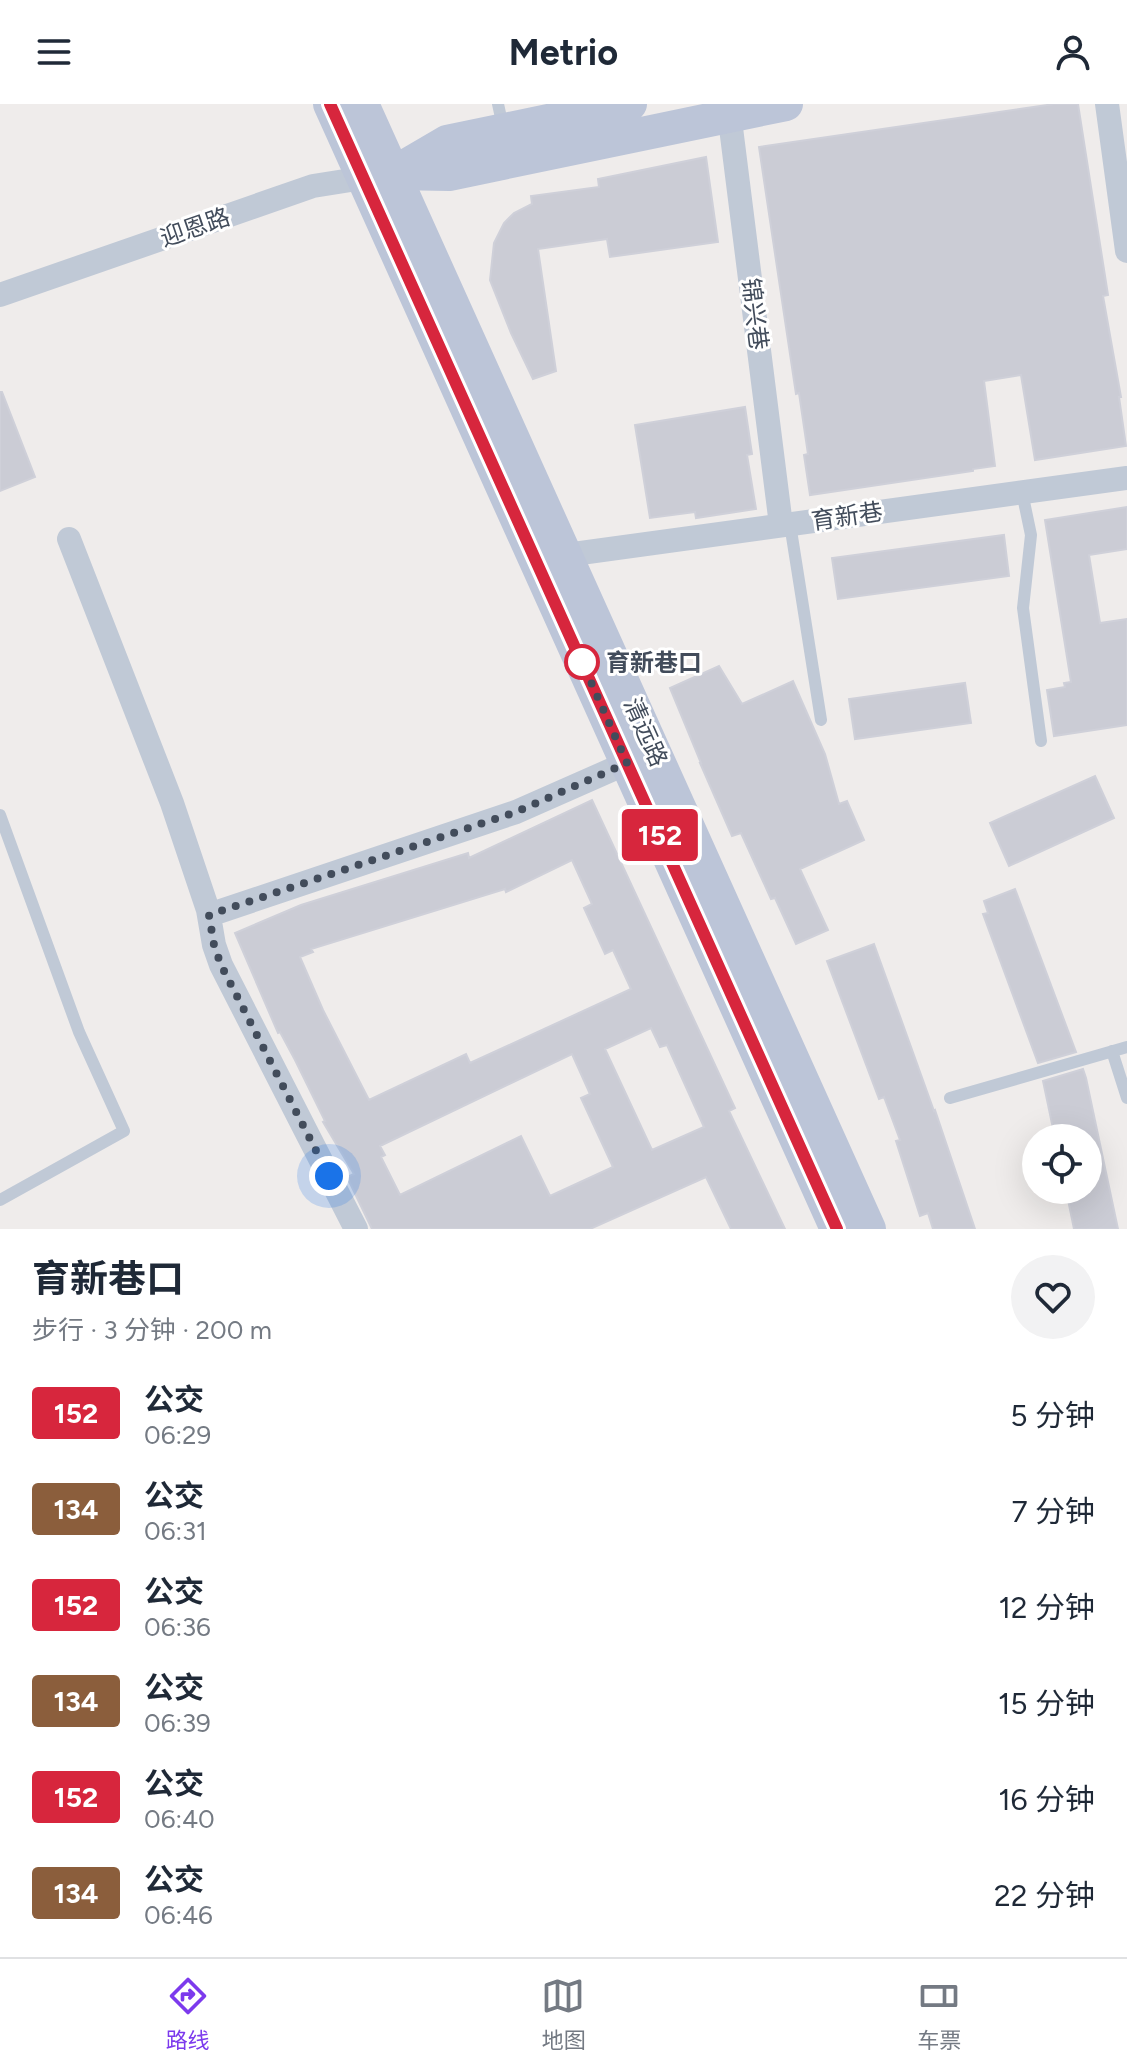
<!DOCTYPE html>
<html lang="zh">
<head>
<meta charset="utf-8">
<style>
	body { margin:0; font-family:Figtree,"Noto Sans SC",sans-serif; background:#f2f2f3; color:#1f2937; height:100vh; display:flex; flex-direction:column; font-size:30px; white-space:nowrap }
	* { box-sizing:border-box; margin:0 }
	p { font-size:26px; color:#747a83 }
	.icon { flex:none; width:44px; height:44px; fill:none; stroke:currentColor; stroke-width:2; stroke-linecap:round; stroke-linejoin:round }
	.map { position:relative; height:1125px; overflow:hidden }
	.sheet { display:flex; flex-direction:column; background:#fff; flex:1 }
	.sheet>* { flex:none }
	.badge { padding:0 16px; border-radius:6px; font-size:28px; line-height:52px }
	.buttons { position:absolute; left:1022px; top:1020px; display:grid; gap:16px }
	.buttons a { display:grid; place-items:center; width:80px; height:80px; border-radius:50%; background:#fff; box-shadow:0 8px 32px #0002; font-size:40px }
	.you { position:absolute; width:40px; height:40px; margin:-20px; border:6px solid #fff; border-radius:50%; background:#1a73e8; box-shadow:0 0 0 12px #1a73e833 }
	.map>.badge { position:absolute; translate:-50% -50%; box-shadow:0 0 0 4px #fff }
	.round { display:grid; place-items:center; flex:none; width:84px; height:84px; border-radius:42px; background:#f2f2f3 }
	.summary { display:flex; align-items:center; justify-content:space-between; height:136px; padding:0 32px }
	h1 { font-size:38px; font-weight:700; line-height:60px }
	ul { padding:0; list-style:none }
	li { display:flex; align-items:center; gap:24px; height:96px; padding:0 32px }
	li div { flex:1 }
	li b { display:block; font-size:30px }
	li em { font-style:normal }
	li .badge { min-width:88px; font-weight:700; text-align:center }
	header { display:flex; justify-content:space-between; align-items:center; height:104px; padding:0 32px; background:#fff; font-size:36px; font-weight:700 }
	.menu { display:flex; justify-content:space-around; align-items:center; height:112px; border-top:2px solid #e0e1e3; background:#fff; font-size:22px; color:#747a83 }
	.menu a { display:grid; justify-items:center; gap:4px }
	.menu .selected { color:#7c3aed }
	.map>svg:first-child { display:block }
	.building { fill:#cbccd5; stroke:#cfd0d9; stroke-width:2; fill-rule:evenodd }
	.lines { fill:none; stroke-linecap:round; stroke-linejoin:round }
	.lane { stroke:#c0c9d6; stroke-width:12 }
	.street { stroke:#c0c9d6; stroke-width:24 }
	.secondary { stroke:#bcc5d8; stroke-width:34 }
	.line-casing { stroke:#fff; stroke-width:18 }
	.line { stroke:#d7263d; stroke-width:12 }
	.walk { stroke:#424c5b; stroke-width:8; stroke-dasharray:0 14.4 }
	.stop-dot { fill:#fff; stroke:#d7263d; stroke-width:4 }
	.labels { text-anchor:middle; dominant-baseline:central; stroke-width:6; stroke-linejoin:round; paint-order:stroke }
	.street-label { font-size:24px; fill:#424c5b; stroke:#fff }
	.stop-label { font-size:24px; font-weight:bold; fill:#424c5b; stroke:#fff; text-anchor:start }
</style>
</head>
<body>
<header><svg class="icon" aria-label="menu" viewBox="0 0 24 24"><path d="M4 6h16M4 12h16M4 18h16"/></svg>Metrio<svg class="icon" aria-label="person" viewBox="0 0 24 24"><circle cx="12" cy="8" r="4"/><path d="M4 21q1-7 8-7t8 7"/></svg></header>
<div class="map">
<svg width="1127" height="1125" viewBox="0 0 1127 1125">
	<rect width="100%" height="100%" fill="#efeceb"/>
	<path class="building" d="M1054,0H1078L1108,191L1103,192L1121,293H1119L1126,342L1035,356L1021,271L984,277L995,362L973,365V367L810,391L804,351L808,350L799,289L796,290L759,43Z
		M706,53L718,138L610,153L607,135L538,145L556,267L533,275L511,229L490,176L494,139L504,119L514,109L532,100L531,92L599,83L598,75Z
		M0,288H2L35,373L0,387Z
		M745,303L752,350L747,351L756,405L696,414L695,408L650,414L635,321Z
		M1127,403V445L1089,451L1100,519L1127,515V621L1054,632L1047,586L1065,583L1064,579L1071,578L1045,416Z
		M1004,431L1009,472L838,495L832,454Z
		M719,562L742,600L793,577L825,650L839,700L847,697L864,736L800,765L828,826L796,840L775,794L771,795L741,729L732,732L700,659H701L670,584Z
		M965,579L971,619L855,635L849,595Z
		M1095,672L1114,714L1009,762L990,719Z
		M592,696L735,1004L729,1007L785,1125H731L706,1073L590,1125H372L347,1073L354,1070L323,1018L325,1017L295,956L280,928L278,929L235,829L301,801L468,749L469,754ZM572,756L592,800L584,804L605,850L613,846L631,885L470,959L466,950L369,996L323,906L300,853L313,848L311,845L505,785L506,788ZM651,924L660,943L667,941L704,1023L652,1046L605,945ZM572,950L590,990L581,994L613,1063L550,1092L521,1032L400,1091L381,1053L385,1051L380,1042Z
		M1015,785L1076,948L1038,959L983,810L988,809L984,797Z
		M874,840L934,1007L935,1006L975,1125H933L928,1109L920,1112L896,1037L900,1036L884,993L879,995L827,857Z
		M1083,965L1086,974L1118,1125H1074L1066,1086H1088V1034H1055L1043,977Z"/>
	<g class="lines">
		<path class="lane" d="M498,0L503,23
			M1022,388L1031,431L1023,504L1041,637
			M790,420L821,616
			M0,711L79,928L124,1027L0,1096
			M1112,947L1127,994
			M950,994L1127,943"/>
		<path class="street" d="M728,0L781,421
			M1107,0L1127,147
			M0,191L313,82L376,72
			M69,435L172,699L208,806L214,841L221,861L356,1125
			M566,451L1127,374
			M209,811L516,708L627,659"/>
		<path class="secondary" d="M330,0L837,1125
			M362,0L869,1125
			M394,69L449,70L786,0
			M394,69L447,38L630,0"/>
	</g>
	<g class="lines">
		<defs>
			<path id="line" d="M330,0L837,1125"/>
		</defs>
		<use href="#line" class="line-casing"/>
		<use href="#line" class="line"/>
		<path class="walk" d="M329,1072L221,861L214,841L209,811L516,708L627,659L578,549L582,558"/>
	</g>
	<circle class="stop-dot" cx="582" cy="558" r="16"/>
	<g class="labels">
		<g class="street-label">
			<text transform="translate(195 123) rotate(-19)">迎恩路</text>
			<text transform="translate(755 210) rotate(83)">锦兴巷</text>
			<text transform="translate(847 412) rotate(-8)">育新巷</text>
			<text transform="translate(646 628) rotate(66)">清远路</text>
		</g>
		<g class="stop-label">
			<text x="606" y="558">育新巷口</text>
		</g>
	</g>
</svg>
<div class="buttons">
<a><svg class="icon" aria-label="locate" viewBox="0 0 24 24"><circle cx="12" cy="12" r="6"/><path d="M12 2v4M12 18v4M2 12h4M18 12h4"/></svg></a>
</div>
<div class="you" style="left:329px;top:1072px"></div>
<b class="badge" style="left:660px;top:731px;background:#d7263d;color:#fff">152</b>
</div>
<section class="sheet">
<div class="summary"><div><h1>育新巷口</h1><p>步行 · 3 分钟 · 200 m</p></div><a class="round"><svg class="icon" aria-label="heart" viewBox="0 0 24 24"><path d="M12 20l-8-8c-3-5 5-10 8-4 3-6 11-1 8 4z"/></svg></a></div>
<ul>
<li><span class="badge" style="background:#d7263d;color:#fff">152</span><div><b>公交</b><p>06:29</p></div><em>5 分钟</em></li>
<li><span class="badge" style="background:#8b5e3c;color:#fff">134</span><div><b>公交</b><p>06:31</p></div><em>7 分钟</em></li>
<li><span class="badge" style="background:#d7263d;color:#fff">152</span><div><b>公交</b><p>06:36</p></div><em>12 分钟</em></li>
<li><span class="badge" style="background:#8b5e3c;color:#fff">134</span><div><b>公交</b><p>06:39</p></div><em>15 分钟</em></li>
<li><span class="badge" style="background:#d7263d;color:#fff">152</span><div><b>公交</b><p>06:40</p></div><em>16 分钟</em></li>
<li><span class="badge" style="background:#8b5e3c;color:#fff">134</span><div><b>公交</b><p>06:46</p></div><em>22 分钟</em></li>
</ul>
</section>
<nav class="menu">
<a class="selected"><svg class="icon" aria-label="directions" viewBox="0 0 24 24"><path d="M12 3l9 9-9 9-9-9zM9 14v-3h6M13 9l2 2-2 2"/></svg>路线</a>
<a><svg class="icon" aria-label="map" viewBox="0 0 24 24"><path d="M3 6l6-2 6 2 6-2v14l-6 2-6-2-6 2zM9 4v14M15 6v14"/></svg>地图</a>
<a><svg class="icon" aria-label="tickets" viewBox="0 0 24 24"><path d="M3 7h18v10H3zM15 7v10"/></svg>车票</a>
</nav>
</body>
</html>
